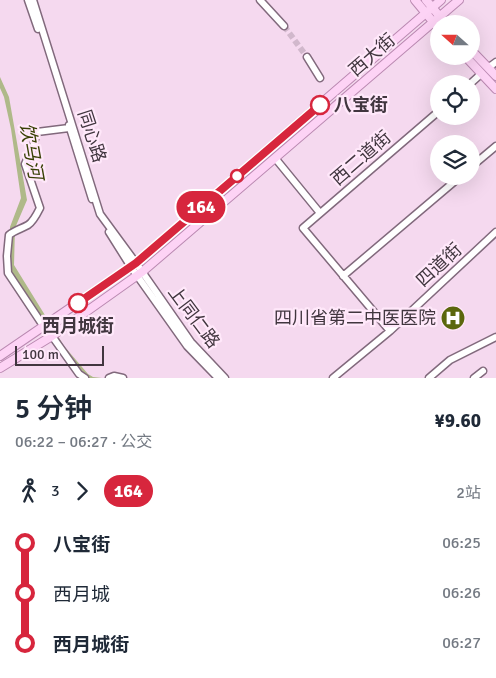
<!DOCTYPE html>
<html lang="zh">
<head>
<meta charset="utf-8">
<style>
	body { margin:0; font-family:Signika,"Noto Sans SC",sans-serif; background:#f2f2f3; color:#1f2937; height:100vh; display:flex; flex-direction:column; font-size:19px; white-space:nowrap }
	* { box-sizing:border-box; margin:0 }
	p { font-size:16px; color:#747a83 }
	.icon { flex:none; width:28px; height:28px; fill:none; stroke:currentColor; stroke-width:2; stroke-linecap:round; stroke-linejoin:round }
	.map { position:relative; height:378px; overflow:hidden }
	.details { display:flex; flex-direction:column; background:#fff; flex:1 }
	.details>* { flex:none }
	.badge { padding:0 10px; border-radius:16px; font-size:18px; line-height:32px }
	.needle { width:32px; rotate:291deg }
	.controls { position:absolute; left:430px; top:15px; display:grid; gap:10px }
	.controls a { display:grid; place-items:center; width:50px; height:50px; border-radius:50%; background:#fff; box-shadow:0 5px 20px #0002; font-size:25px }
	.scale { position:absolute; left:15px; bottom:12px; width:89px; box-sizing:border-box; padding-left:5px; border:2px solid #41363f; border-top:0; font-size:14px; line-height:18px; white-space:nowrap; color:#41363f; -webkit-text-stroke:4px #ffe8fa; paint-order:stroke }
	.map>.badge { position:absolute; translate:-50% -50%; box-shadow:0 0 0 2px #fff }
	.legs { display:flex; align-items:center; gap:8px; height:55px; padding:0 15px; font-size:16px }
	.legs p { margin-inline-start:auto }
	.summary { display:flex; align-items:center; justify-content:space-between; height:85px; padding:0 15px }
	h1 { font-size:28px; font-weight:600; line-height:38px }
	ul { padding:0 15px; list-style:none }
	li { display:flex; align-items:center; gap:18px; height:50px; font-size:19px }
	li i { display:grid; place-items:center; width:8px; height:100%; margin:0 6px; background:currentColor }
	li i::after { content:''; width:12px; height:12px; margin:-6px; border:4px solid; border-radius:50%; background:#fff }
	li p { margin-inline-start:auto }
	li:first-child i { background:linear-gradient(#0000 50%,currentColor 0) }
	li:last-child i { background:linear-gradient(currentColor 50%,#0000 0) }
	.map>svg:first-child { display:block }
	.forest { fill:#afb989 }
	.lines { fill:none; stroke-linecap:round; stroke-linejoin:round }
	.minor-tunnel { stroke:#d1b8cc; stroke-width:6; stroke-dasharray:6 3; stroke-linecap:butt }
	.minor-casing { stroke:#81697c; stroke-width:9 }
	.major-casing { stroke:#ba89b1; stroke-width:10 }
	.minor { stroke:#fff; stroke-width:6 }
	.major { stroke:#fdd3f5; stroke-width:8 }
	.line-1-casing { stroke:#fff; stroke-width:11 }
	.line-1 { stroke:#d7263d; stroke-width:8 }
	.stop-1-dot { fill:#fff; stroke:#d7263d; stroke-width:2.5 }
	.labels { text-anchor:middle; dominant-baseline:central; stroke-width:4.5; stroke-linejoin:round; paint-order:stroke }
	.street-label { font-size:18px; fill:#41363f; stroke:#ffe8fa }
	.stop-label { font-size:18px; font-weight:bold; fill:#41363f; stroke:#ffe8fa; text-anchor:start }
	.poi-label { font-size:18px; fill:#41363f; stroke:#ffe8fa; text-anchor:end }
	.water-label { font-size:19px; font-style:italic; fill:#384005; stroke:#ffe8fa }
</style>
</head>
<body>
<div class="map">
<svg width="496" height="378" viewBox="0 0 496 378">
	<rect width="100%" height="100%" fill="#f5d9ef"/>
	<path class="forest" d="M0,77L9,97L27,200L15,228L14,265L64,346L88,374L93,377L102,378H87L81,375L18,284L10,269V227L21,198L11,129L4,97L0,88Z"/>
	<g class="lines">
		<path class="minor-tunnel" d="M284,26L307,57"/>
		<defs>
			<path id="minor" d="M28,0L38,29
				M33,0L100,214L136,263L191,342L225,378
				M260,0L284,26
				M307,57L320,78
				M488,68L496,62
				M470,84L481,74
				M69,125L92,199
				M275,158L320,213
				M471,167L496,146
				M109,232L131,267L187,346L218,378
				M343,276L461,176
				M44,327L8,273L7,256L9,235C15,230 21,229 28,225C33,222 37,214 40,208L25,164L33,146L37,132L69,128
				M390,331L303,228L439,111
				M52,336L79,374L85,378
				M109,378L114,376L123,378
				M333,378L390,331L496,232
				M429,378L450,360L496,337
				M474,378L483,371"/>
			<path id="major" d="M415,0L439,29
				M426,0L446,24
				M471,50L496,76
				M465,56L496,89
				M0,356L136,263L441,0
				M0,368L52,336L142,272L459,0"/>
		</defs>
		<use href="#minor" class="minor-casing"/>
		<use href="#major" class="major-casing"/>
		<use href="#minor" class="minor"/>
		<use href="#major" class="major"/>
	</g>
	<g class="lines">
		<defs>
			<path id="line-1" d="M78,303L136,263L320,105"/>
		</defs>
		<use href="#line-1" class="line-1-casing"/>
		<use href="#line-1" class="line-1"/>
	</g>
	<defs>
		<symbol id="hospital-disc" viewBox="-11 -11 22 22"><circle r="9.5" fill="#5b670d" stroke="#ffe8fa"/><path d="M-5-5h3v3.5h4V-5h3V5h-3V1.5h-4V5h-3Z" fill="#fff"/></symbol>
	</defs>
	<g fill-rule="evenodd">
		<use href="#hospital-disc" x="439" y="304" width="28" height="28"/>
	</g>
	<g class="stop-1-dot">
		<circle cx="320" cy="105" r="9"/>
		<circle cx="237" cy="176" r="6"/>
		<circle cx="78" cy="303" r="9"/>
	</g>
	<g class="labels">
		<g class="street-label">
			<text transform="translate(372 55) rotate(-41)">西大街</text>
			<text transform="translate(92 136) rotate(72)">同心路</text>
			<text transform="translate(361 158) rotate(-41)">西二道街</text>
			<text transform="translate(439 265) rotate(-43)">四道街</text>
			<text transform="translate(194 317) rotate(53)">上同仁路</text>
		</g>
		<g class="stop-label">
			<text x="334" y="105">八宝街</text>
			<text x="78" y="326" text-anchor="middle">西月城街</text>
		</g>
		<g class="poi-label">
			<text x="436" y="318">四川省第二中医医院</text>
		</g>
		<g class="water-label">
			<text transform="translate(31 151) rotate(80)">饮马河</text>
		</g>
	</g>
</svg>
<div class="controls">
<a><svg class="needle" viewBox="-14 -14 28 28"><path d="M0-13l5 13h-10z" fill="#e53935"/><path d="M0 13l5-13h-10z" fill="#747a83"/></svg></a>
<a><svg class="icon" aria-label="locate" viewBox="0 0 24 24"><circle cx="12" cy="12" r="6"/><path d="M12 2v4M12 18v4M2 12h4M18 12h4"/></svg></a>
<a><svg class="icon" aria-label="layers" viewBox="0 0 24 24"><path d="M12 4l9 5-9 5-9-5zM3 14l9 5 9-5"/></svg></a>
</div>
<div class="scale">100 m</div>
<b class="badge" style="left:201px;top:207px;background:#d7263d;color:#fff">164</b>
</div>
<section class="details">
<div class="summary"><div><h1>5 分钟</h1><p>06:22 – 06:27 · 公交</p></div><b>¥9.60</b></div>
<div class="legs"><svg class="icon" aria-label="walk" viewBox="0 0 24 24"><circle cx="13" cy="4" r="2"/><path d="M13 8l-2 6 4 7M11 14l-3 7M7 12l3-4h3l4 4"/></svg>3<svg class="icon" aria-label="forward" viewBox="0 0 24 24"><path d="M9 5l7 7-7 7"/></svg><b class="badge" style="background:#d7263d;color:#fff">164</b><p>2站</p></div>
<ul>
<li><i style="color:#d7263d"></i><b>八宝街</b><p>06:25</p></li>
<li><i style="color:#d7263d"></i><span>西月城</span><p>06:26</p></li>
<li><i style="color:#d7263d"></i><b>西月城街</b><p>06:27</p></li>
</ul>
</section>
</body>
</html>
